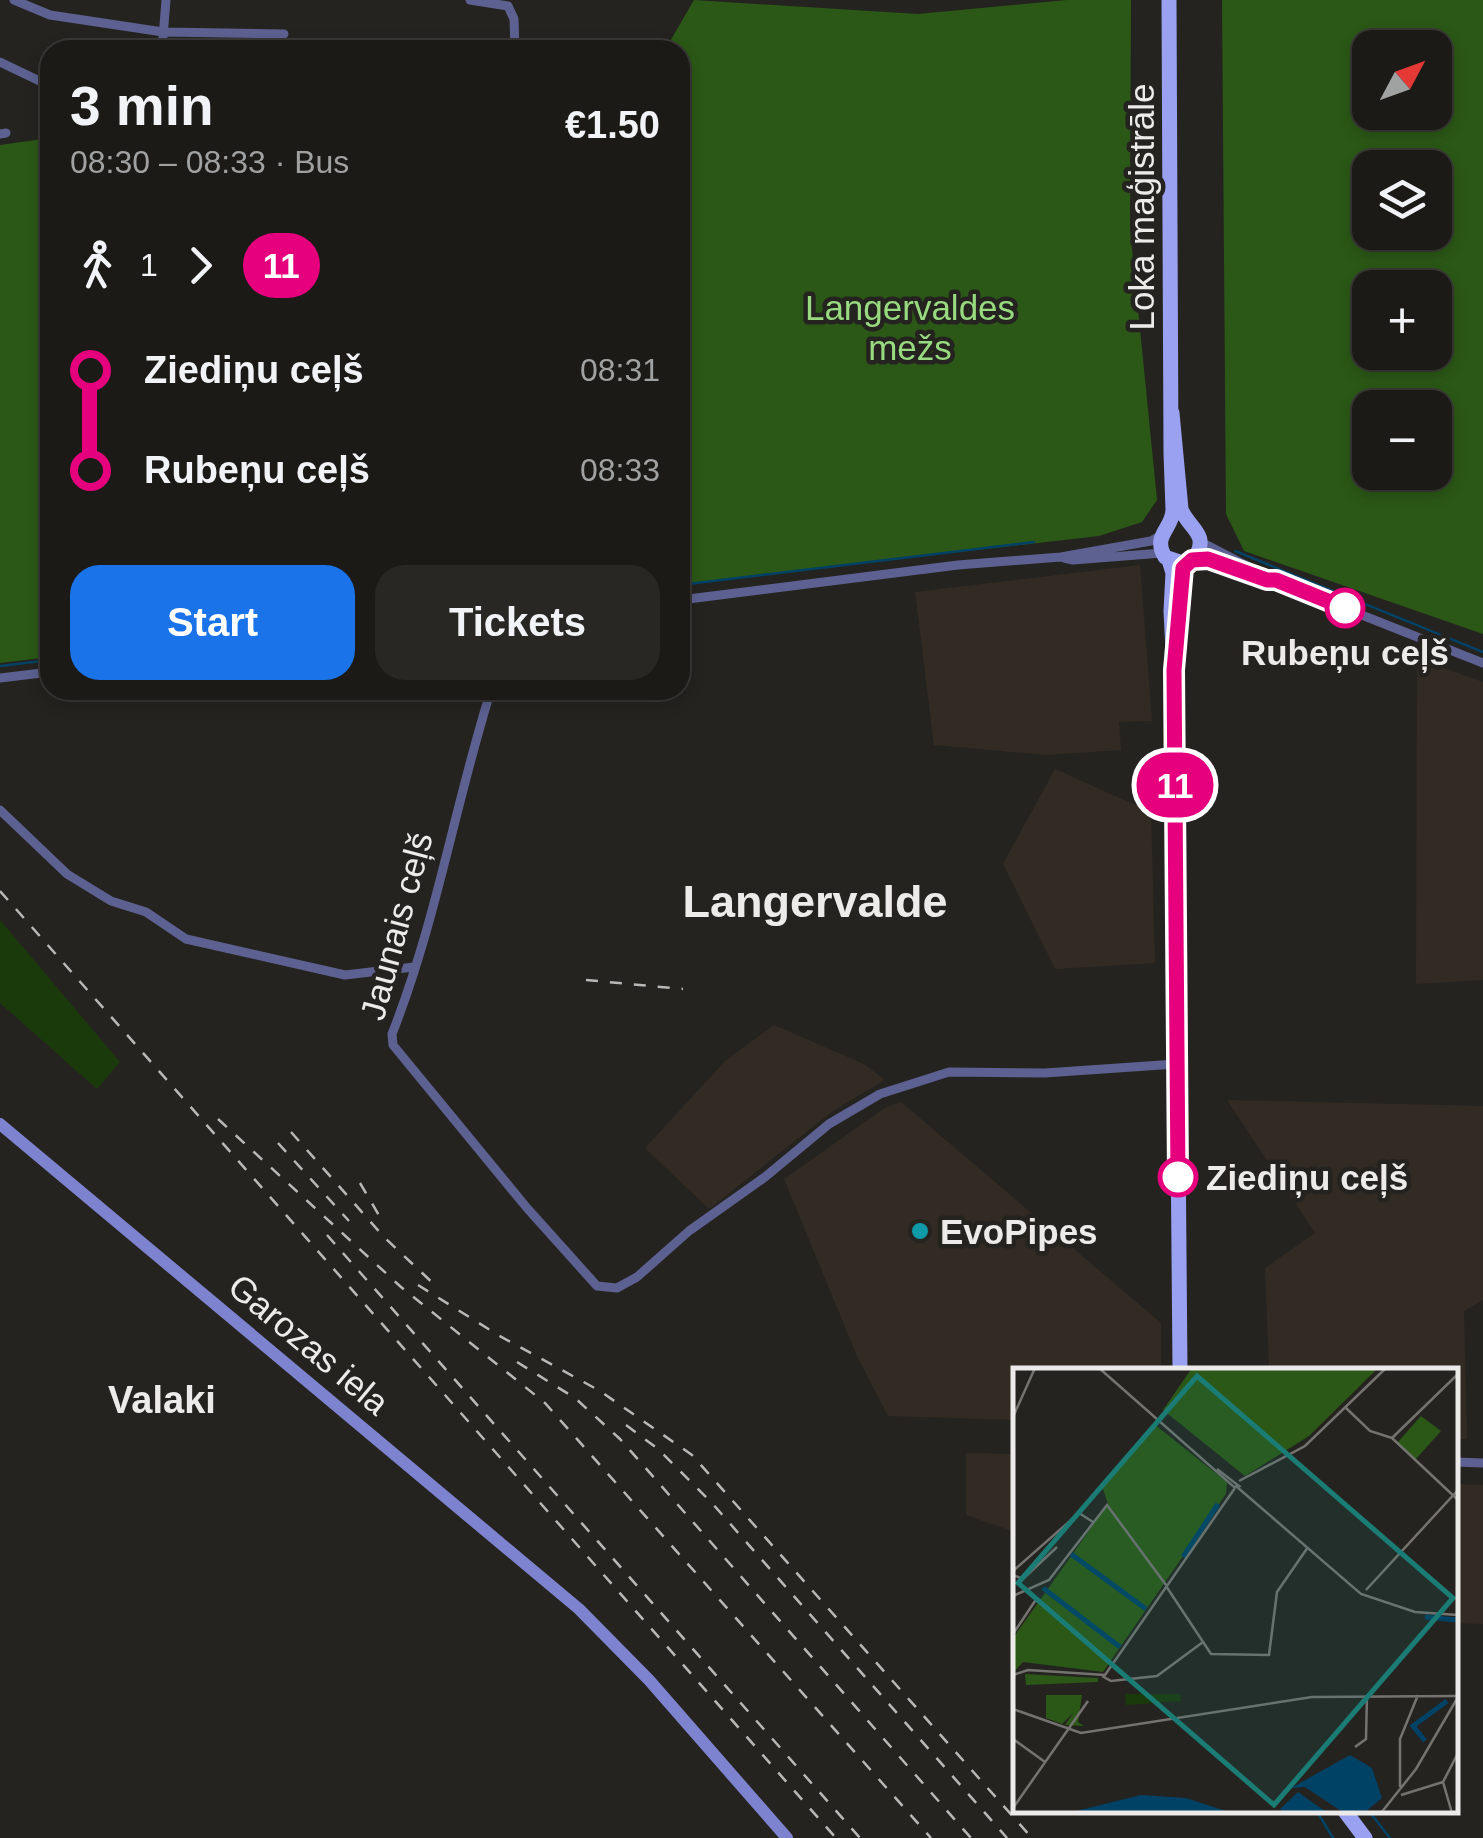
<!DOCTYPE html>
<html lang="en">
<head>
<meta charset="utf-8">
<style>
	body { margin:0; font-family:Helvetica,sans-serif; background:#292724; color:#f1f3f6; height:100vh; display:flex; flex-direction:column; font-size:38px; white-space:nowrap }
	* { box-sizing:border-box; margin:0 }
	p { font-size:32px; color:#a0a1a1 }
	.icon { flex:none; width:55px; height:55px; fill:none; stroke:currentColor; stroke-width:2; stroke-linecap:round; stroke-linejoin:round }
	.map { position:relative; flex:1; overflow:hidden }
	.side { position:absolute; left:40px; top:40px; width:650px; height:660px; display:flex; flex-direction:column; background:#1c1a17; border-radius:30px; box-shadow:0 5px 15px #0003,0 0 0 2px #3a3836 }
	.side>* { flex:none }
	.badge { padding:0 20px; border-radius:32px; font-size:35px; line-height:65px }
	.needle { width:65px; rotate:49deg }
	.fabs { position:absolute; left:1352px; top:30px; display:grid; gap:20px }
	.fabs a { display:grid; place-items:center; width:100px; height:100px; border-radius:20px; background:#1c1a17; box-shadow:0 5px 15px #0003,0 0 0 2px #3a3836; font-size:50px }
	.map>.badge { position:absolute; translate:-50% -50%; box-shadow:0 0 0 5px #fff }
	.legs { display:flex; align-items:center; gap:15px; height:110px; padding:0 30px; font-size:32px }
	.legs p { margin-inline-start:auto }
	.head { display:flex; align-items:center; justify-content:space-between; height:170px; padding:0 30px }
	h1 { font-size:55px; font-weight:800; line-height:75px }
	.primary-button { display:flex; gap:20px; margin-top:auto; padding:20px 30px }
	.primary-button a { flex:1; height:115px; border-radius:30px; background:#1a73e8; color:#fff; font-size:40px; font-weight:800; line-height:115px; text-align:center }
	.primary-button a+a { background:#292724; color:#f1f3f6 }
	ul { padding:0 30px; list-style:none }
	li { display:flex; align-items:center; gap:35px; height:100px; font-size:38px }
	li i { display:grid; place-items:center; width:15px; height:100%; margin:0 12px; background:currentColor }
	li i::after { content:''; width:25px; height:25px; margin:-12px; border:8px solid; border-radius:50%; background:#1c1a17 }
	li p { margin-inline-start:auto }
	li:first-child i { background:linear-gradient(#0000 50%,currentColor 0) }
	li:last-child i { background:linear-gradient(currentColor 50%,#0000 0) }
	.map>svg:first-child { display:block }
	.built { fill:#322b23 }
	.green { fill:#1b3a0c }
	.forest { fill:#2b5816; fill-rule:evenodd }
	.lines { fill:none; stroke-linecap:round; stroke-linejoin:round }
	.stream { stroke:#004266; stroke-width:2.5 }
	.street { stroke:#5d6191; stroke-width:9 }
	.secondary { stroke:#7e83d0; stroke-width:12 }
	.primary { stroke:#9aa1f0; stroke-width:15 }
	.rail { stroke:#bab8b6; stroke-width:2.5; stroke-dasharray:12 12; stroke-linecap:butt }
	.line-1-casing { stroke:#fff; stroke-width:22 }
	.line-1 { stroke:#e6007e; stroke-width:15 }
	.stop-1-dot { fill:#fff; stroke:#e6007e; stroke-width:5 }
	.culture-dot { fill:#0f9aa8; stroke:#25231f; stroke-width:4 }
	.labels { text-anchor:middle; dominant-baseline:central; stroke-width:9; stroke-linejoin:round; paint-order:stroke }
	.street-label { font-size:35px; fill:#edebe9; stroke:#25231f }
	.park-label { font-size:35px; fill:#98da7f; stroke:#25231f }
	.stop-label { font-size:35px; font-weight:bold; fill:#edebe9; stroke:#25231f }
	.poi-label { font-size:35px; font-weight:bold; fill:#edebe9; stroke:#25231f; text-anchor:start }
	.neighbourhood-label { font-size:38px; font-weight:bold; fill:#edebe9; stroke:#25231f }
	.district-label { font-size:45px; font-weight:bold; fill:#edebe9; stroke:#25231f }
	.inset-river { fill:none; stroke:#004266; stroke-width:5 }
	.inset-road { fill:none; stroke:#757370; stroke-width:2.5 }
	.view { fill:#1a7c74; fill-opacity:0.15; stroke:#1a7c74; stroke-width:5 }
	.inset-edge { fill:none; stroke:#edebe9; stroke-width:5 }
</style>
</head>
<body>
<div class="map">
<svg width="1483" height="1838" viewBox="0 0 1483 1838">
	<rect width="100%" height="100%" fill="#25231f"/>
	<path class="built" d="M1140,565L1152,721L1119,722L1121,750L1046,755L934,745L915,592Z
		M1417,658L1483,682V980L1416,984Z
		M1055,769L1151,812L1155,963L1055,969L1003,864Z
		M774,1025L864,1064L885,1080L833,1111L709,1209L645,1148L725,1061Z
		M1227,1100L1483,1106V1300L1464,1311L1467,1439H1456V1370H1269L1265,1268L1315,1233Z
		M901,1102L1161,1323V1370H1016L1015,1420L888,1416L857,1356L784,1179L886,1107Z
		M966,1453L1015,1454V1532L966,1515Z
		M1456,1484L1483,1485V1624L1456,1623Z"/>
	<path class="green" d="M0,920L120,1062L97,1089L0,1003Z"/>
	<path class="forest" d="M694,0L918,14L1067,0H1131L1130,228L1157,500L1142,522L1099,536L680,584V50H665Z
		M1222,0H1483V634L1244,551L1226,514ZM1370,48H1435V112H1370ZM1370,168H1435V232H1370ZM1370,288H1435V352H1370ZM1370,408H1435V472H1370Z
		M50,138V657L0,663V145Z"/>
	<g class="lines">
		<path class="stream" d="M1235,551L1483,652
			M680,585L1034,542
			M0,666L50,660
			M1316,1810L1333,1838
			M1368,1810L1390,1838"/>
		<path class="street" d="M14,0L50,15L163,32L284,34
			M470,0L508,6L514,19L515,50
			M162,50L166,0
			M0,62L50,86
			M0,134L6,133
			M1201,542L1276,581L1483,663
			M1064,558L1073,560L1162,553
			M1193,559H1209L1264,579
			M680,600L958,565L1061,557L1151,541L1160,536
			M0,678L50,672
			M491,690C455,804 436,923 392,1034L393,1045L527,1208L597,1286L617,1288L637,1277L689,1231L765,1177L829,1124L880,1094L949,1072L1045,1073L1176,1064
			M0,810L67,874L111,901L146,912L186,939L345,975L414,967
			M1456,1462L1483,1463"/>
		<path class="secondary" d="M0,1124L579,1609L649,1680L787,1838"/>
		<path class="primary" d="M1169,0L1171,453L1173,510C1172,530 1152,535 1165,557L1183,563L1196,556C1209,533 1188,528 1181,509L1172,413
			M1169,560L1173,573L1171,611L1174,670L1180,1370
			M1344,1810L1365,1838"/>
		<path class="rail" d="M0,891L836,1838
			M586,980L683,989
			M218,1119L401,1287L545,1403L931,1838
			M291,1132L384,1237L438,1288
			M278,1143L349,1221
			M360,1183L380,1217
			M327,1235L860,1838
			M418,1285L498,1335L600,1391L692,1455L1032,1838
			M517,1362L575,1398L620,1439L971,1838
			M626,1425L658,1449L711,1502L1007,1838"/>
	</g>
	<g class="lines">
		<defs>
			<path id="line-1" d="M1178,1177L1174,670L1183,568L1192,560L1208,559L1267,580H1276L1345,608"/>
		</defs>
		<use href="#line-1" class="line-1-casing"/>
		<use href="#line-1" class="line-1"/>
	</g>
	<g class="stop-1-dot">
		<circle cx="1345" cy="608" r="18"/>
		<circle cx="1178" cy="1177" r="18"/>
	</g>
	<circle class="culture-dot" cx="920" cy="1231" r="10"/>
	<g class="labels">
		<g class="street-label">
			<text transform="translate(1141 207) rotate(-90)">Loka maģistrāle</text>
			<text transform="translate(396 926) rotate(-75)">Jaunais ceļš</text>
			<text transform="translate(309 1344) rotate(40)">Garozas iela</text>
		</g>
		<g class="park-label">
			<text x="910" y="307">Langervaldes<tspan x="910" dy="40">mežs</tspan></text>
		</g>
		<g class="stop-label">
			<text x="1345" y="652">Rubeņu ceļš</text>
			<text x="1206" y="1177" text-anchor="start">Ziediņu ceļš</text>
		</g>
		<g class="poi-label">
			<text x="940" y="1231">EvoPipes</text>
		</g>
		<g class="neighbourhood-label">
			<text x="162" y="1400">Valaki</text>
		</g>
		<g class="district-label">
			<text x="815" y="901">Langervalde</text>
		</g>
	</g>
	<g transform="translate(1013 1368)">
		<rect width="445" height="445" fill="#25231f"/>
		<path d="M112,326H167L168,333L113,337Z" fill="#1b3a0c"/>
		<path d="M179,0H365L296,68L232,108L150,42ZM408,48L428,63L402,92L384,75ZM141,56L214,114L213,126L90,304L10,294L0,305V270L95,136L89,118ZM12,306L85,310V314L13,317ZM33,327H69L65,354L71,358L52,357L61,344L49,356L33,350Z" fill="#2b5816"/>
		<path d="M337,387L359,400L369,430L351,445H331L292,419L278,420ZM285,424L309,441L319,445H271L267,441ZM128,427L173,430L219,445H55Z" fill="#004266"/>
		<path class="inset-river" d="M58,186L133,241M170,189L205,136M30,220L107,279M412,249L444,252M412,373L400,358L434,333"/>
		<path class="inset-road" d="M86,0L221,119L226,118L204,101M333,40L357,63L379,70M0,49L22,0M379,70L445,6M379,70L445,132M226,113L292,78L373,0M224,119L348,226L402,244L445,247M0,203L66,145L80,154M0,207L10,211L44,179M153,218L198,286L256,287L264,224L295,179M353,222L445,122M0,228L36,212L94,137L153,217M0,266L24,230M0,307L15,302L92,307L222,120M89,308L98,313L144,308L190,274M0,341L68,365L299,329L443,328M0,371L32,394M342,379L353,371L354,327M430,414L439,445M387,419V371L405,327M388,427L430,414L445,385M0,440L75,333M368,445L403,401L445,329"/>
		<path class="view" d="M184,8L440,230L261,437L5,215Z"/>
		<rect width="445" height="445" class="inset-edge"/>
	</g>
</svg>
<div class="fabs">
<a><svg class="needle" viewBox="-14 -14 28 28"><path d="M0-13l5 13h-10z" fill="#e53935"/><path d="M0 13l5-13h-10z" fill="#a0a1a1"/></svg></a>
<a><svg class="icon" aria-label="layers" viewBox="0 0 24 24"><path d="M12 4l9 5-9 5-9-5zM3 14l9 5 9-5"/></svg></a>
<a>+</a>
<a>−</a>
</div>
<b class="badge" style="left:1175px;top:785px;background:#e6007e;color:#fff">11</b>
<section class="side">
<div class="head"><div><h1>3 min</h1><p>08:30 – 08:33 · Bus</p></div><b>€1.50</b></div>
<div class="legs"><svg class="icon" aria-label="walk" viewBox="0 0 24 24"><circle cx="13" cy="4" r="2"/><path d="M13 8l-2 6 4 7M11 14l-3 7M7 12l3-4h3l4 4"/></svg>1<svg class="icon" aria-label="forward" viewBox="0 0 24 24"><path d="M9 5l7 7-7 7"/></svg><b class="badge" style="background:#e6007e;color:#fff">11</b></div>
<ul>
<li><i style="color:#e6007e"></i><b>Ziediņu ceļš</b><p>08:31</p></li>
<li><i style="color:#e6007e"></i><b>Rubeņu ceļš</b><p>08:33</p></li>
</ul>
<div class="primary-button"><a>Start</a><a>Tickets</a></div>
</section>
</div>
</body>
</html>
